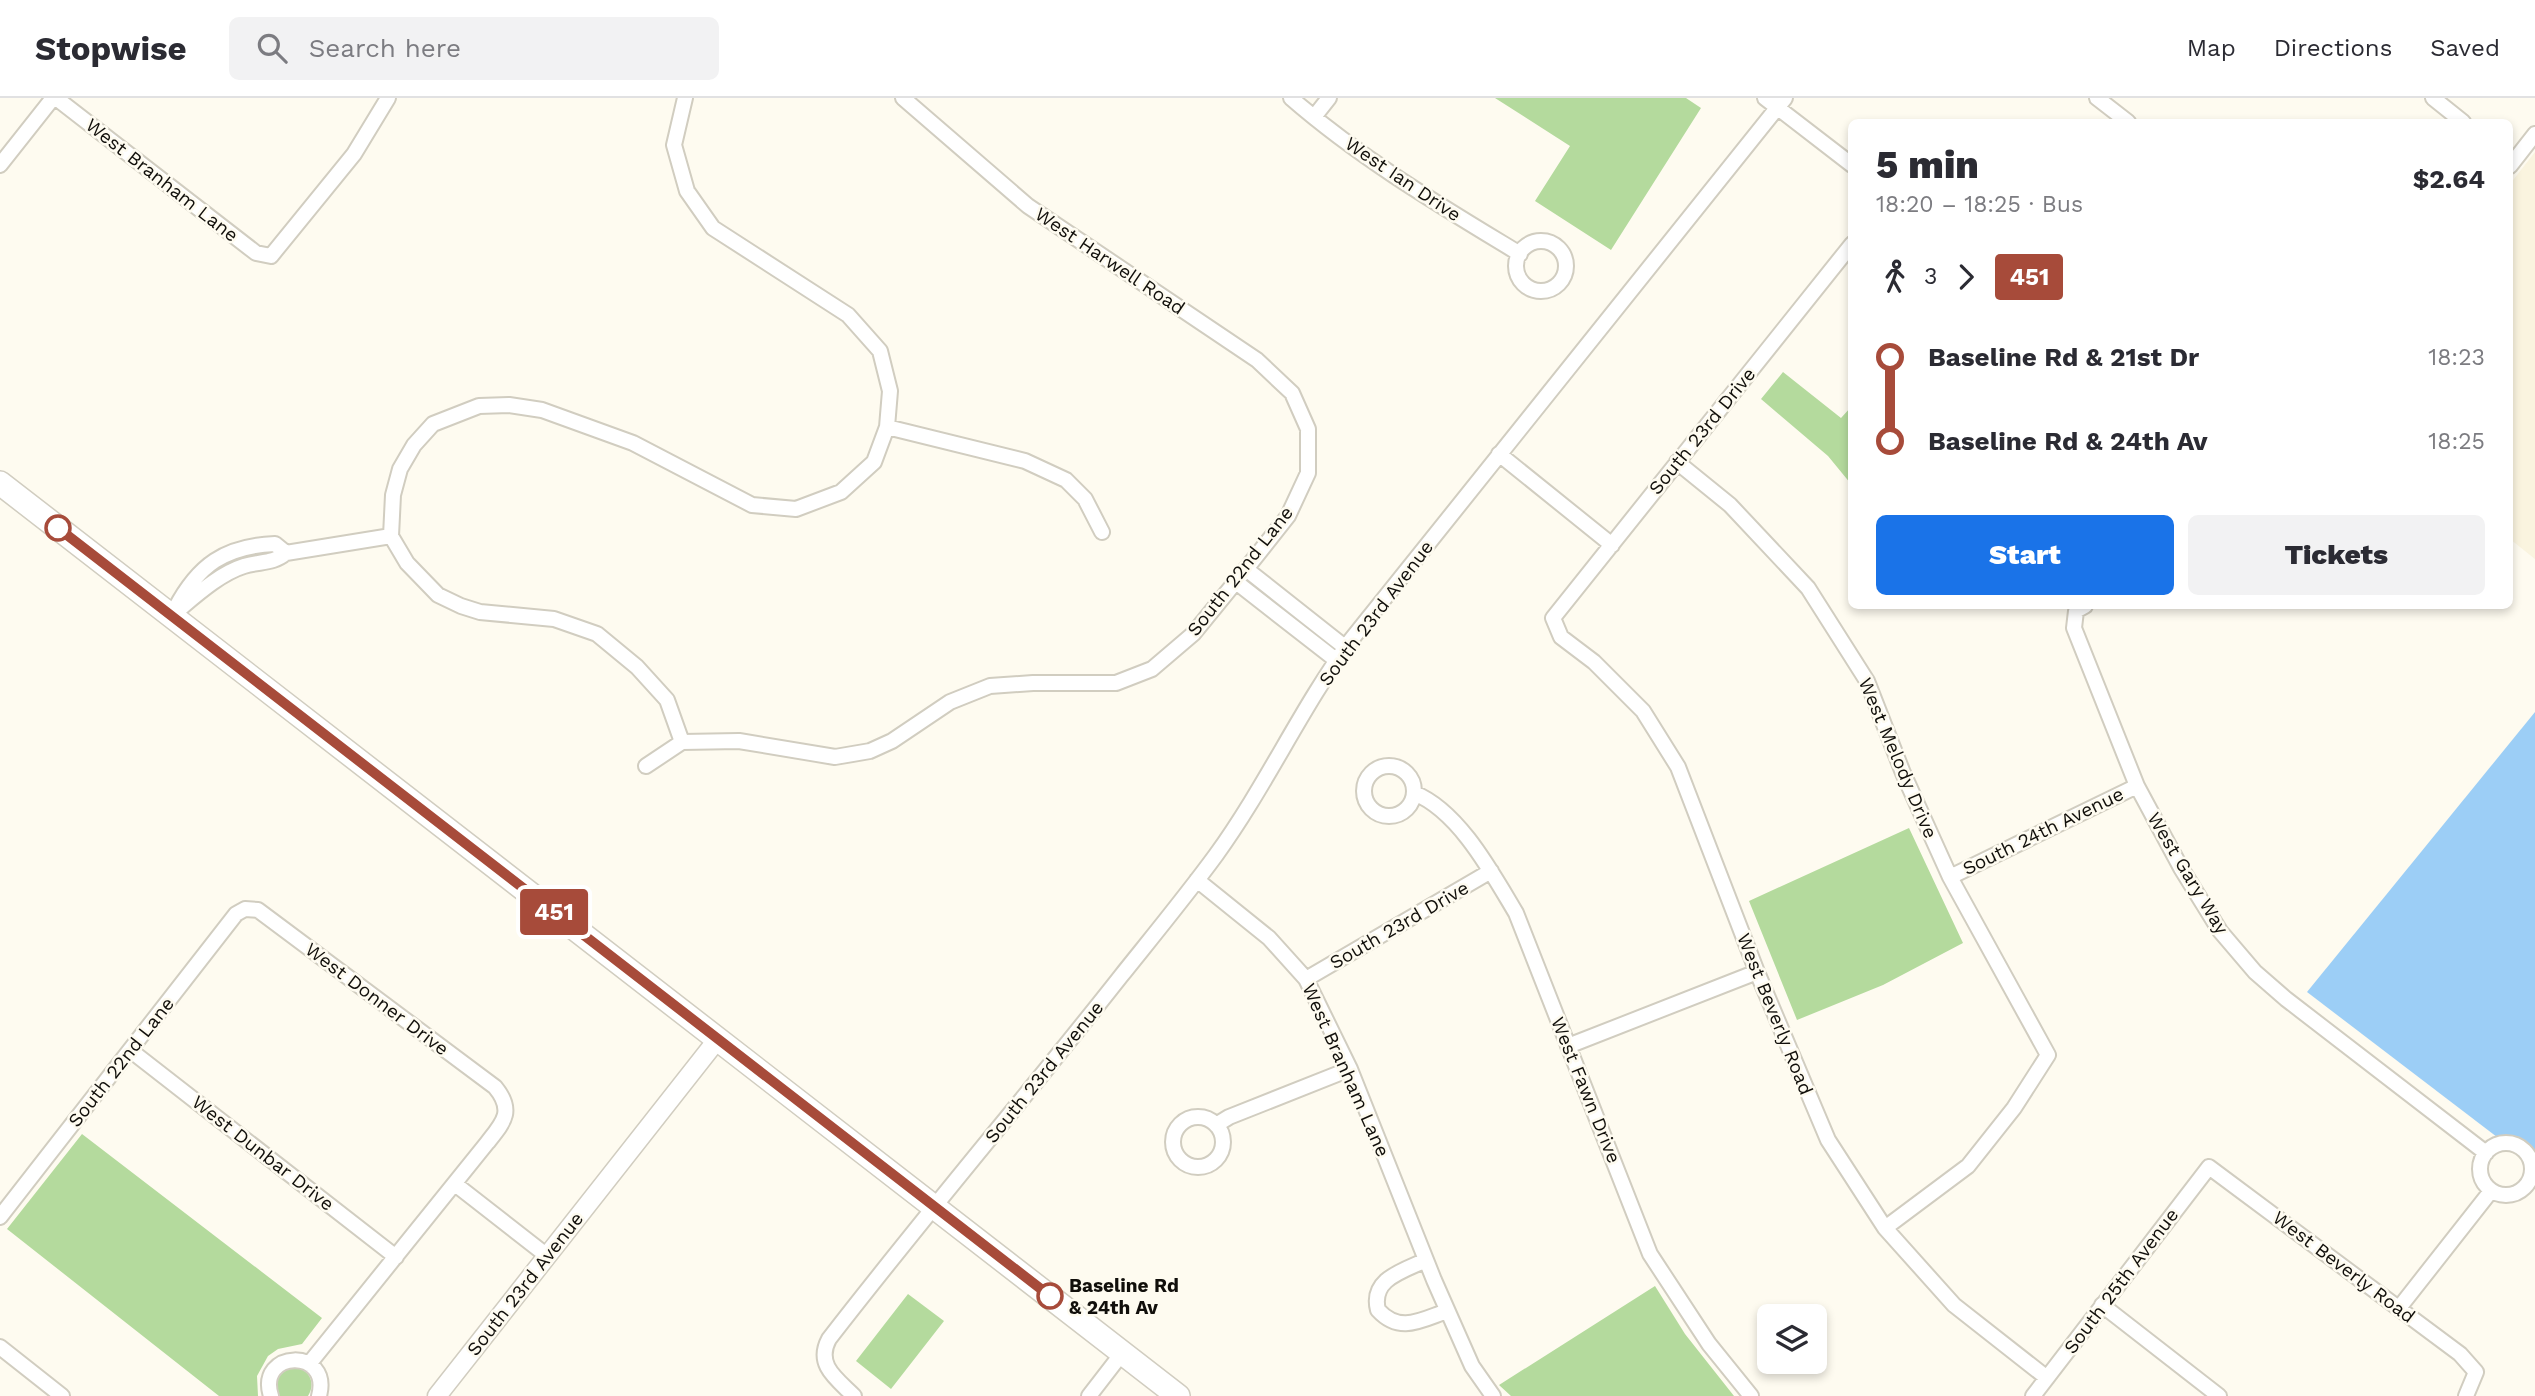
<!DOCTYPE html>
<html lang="en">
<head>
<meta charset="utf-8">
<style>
	body { margin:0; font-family:"Work Sans",sans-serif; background:#f2f2f3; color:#2b2b33; height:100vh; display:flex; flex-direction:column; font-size:26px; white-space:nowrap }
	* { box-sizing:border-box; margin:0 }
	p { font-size:23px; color:#7c7c81 }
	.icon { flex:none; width:38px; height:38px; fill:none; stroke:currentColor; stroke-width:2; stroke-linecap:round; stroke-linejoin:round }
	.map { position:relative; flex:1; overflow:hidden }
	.details { position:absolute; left:1848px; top:21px; width:665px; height:490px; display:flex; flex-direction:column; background:#fff; border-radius:10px; box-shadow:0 4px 10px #0003 }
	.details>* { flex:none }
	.badge { padding:0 14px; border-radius:5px; font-size:24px; line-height:46px }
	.tools { position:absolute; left:1757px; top:1206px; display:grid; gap:14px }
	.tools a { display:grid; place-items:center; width:70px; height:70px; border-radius:10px; background:#fff; box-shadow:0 4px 10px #0003; font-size:35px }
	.map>.badge { position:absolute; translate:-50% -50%; box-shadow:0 0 0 4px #fff }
	.legs { display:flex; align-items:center; gap:10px; height:77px; padding:0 28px; font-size:23px }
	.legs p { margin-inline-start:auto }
	.summary { display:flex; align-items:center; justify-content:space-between; height:119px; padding:0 28px }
	h1 { font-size:38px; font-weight:800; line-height:52px }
	.cta { display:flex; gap:14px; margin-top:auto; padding:14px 28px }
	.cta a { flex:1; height:80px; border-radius:10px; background:#1a73e8; color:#fff; font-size:28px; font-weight:800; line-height:80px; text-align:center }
	.cta a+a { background:#f2f2f3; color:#2b2b33 }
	ul { padding:0 28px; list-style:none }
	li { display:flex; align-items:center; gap:24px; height:84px; font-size:26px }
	li i { display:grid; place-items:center; width:10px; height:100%; margin:0 9px; background:currentColor }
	li i::after { content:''; width:18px; height:18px; margin:-9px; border:5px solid; border-radius:50%; background:#fff }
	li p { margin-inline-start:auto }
	li:first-child i { background:linear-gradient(#0000 50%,currentColor 0) }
	li:last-child i { background:linear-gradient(currentColor 50%,#0000 0) }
	header { display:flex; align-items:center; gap:42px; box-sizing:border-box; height:98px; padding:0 35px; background:#fff; border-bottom:2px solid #e1e1e2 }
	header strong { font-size:33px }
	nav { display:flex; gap:38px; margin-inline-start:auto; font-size:24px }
	.search { width:490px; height:63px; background:#f2f2f3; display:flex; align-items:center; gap:18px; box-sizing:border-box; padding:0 24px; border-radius:10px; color:#7c7c81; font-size:26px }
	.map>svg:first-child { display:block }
	.built { fill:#faf4df }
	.green { fill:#b4da9d }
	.water { fill:#9ccef6 }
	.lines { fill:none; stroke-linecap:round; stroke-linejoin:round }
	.minor-casing { stroke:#d1cdc0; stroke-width:18 }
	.tertiary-casing { stroke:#d1cdc0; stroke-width:21 }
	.primary-casing { stroke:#d1cdc0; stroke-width:26 }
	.minor { stroke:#fff; stroke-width:14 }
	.tertiary { stroke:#fff; stroke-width:18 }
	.primary { stroke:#fff; stroke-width:23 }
	.line-1-casing { stroke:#fff; stroke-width:16 }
	.line-1 { stroke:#a74b3a; stroke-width:10 }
	.stop-1-dot { fill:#fff; stroke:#a74b3a; stroke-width:3.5 }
	.labels { text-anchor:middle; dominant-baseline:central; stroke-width:5; stroke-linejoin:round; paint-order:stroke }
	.street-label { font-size:19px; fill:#110f0b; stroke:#fefbf0 }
	.stop-label { font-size:19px; font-weight:bold; fill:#110f0b; stroke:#fefbf0; text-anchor:start }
</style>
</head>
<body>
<header>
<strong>Stopwise</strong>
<div class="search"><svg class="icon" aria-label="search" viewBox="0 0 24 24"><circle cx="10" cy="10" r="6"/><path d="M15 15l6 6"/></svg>Search here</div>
<nav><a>Map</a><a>Directions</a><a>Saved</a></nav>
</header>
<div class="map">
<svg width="2535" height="1298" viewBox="0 0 2535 1298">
	<rect width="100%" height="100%" fill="#fefbf0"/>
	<path class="built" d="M2535,54V461L2510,441V86Z"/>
	<path class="green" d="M1495,0H1686L1701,10L1611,152L1535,103L1570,48Z
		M1783,274L1841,320L1851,309V386L1828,358L1761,301Z
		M1909,730L1963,845L1883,887L1797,922L1749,803Z
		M82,1036L322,1220L302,1246L278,1251L268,1258L257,1278L258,1298H219L7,1131Z
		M1655,1188L1685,1236L1734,1298H1511L1499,1287Z
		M908,1196L944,1223L891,1291L856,1263Z
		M295,1269C310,1272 316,1285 308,1298H280C272,1284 279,1271 295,1269Z"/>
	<path class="water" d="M2535,614V1068L2307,894Z"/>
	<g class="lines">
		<defs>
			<path id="minor" d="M56,0L256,155L271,158L354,56L388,0
				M1291,0C1361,61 1441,108 1520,156
				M1765,0L1852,67
				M2097,0L2128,24
				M2433,0L2463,24
				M1314,19L1329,0
				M0,67L53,0
				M2510,68L2535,36
				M1516 168a25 25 0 1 1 50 0a25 25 0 1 1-50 0Z
				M1852,146L1553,520L1561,539L1594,564L1643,613L1678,669L1757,874L1828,1042L1885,1130L1954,1207L2047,1280
				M887,329L1025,363L1066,382L1085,401L1102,434
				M1499,356L1612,447
				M1677,364L1730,407L1808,490L1867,583L1903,675L1950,779L2048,957L2014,1010L1968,1068L1885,1130
				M1246,471L1346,550
				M1236,484L1336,562
				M2085,508L2076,513L2074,530L2137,688L2181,770L2220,833L2255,874L2286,901L2486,1055
				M175,511C198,467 225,448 275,446L286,455
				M171,518C192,501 218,476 244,468C260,463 273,466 286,455L391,438
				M682,644L667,602L637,569L597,536L554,521L480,514L461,508L438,497L407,465L391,438L393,397L400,371L414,347L433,326L479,308L509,307L542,312L633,345L752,407L796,411L841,394L874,364L887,329L890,293L880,253L848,217L713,130L687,93L674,47L685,0
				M646,668L682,644L739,643L835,659L870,653L892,643L950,604L990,588L1033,585H1116L1152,571L1193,536L1242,476L1288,418L1308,375V331L1292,295L1257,262L1028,108L903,0
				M1364 693a25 25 0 1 1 50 0a25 25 0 1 1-50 0Z
				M1414,695C1459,713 1492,775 1516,815L1650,1156L1709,1246L1751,1298
				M1950,779L2137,688
				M1197,782L1269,840L1306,881L1350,971L1434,1182L1472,1268L1493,1298
				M1306,881L1491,773
				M1568,948L1757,874
				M130,952L396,1159
				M1173 1044a25 25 0 1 1 50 0a25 25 0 1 1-50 0Z
				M1216,1027L1229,1019L1350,971
				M2480 1071a26 26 0 1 1 52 0a26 26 0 1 1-52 0Z
				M455,1086L546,1157
				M0,1119L236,816L245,811L258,812L495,989C515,1013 503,1025 487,1045L309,1266
				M1426,1162C1403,1173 1370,1181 1378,1212C1400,1236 1421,1222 1447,1213
				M2102,1207L2219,1298
				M2399,1210L2491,1093
				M0,1249L62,1298
				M271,1298C256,1252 332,1249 319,1298
				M854,1298C837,1281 815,1267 829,1241C924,1118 1025,1000 1121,878C1153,838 1186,798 1216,757C1266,688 1301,610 1351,542L1785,0
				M1089,1298L1123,1254
				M2033,1298L2209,1069L2460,1256L2476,1274L2466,1298"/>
			<path id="tertiary" d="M437,1298L717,942"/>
			<path id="primary" d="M0,385L1178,1298"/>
		</defs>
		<use href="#minor" class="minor-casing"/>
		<use href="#tertiary" class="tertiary-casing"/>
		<use href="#primary" class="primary-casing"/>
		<use href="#minor" class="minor"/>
		<use href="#tertiary" class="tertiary"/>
		<use href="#primary" class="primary"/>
	</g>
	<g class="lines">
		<defs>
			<path id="line-1" d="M58,430L1050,1198"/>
		</defs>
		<use href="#line-1" class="line-1-casing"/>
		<use href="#line-1" class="line-1"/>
	</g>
	<g class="stop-1-dot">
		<circle cx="58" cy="430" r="12"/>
		<circle cx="1050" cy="1198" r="12"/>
	</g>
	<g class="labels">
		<g class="street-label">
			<text transform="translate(1403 81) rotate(34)">West Ian Drive</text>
			<text transform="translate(162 82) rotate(38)">West Branham Lane</text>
			<text transform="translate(1110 163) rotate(34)">West Harwell Road</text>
			<text transform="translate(1702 333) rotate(-51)">South 23rd Drive</text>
			<text transform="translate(1240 473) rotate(-52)">South 22nd Lane</text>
			<text transform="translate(1376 515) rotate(-53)">South 23rd Avenue</text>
			<text transform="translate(1898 660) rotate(67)">West Melody Drive</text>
			<text transform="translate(2043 733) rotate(-26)">South 24th Avenue</text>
			<text transform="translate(2188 775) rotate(59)">West Gary Way</text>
			<text transform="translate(1399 827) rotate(-30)">South 23rd Drive</text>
			<text transform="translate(377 901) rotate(37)">West Donner Drive</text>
			<text transform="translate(1775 916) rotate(68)">West Beverly Road</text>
			<text transform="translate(121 964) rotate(-52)">South 22nd Lane</text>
			<text transform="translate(1346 972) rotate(66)">West Branham Lane</text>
			<text transform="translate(1044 974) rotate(-51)">South 23rd Avenue</text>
			<text transform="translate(1586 992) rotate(68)">West Fawn Drive</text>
			<text transform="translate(263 1055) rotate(38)">West Dunbar Drive</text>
			<text transform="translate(2344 1169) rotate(37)">West Beverly Road</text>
			<text transform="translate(2121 1183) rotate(-53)">South 25th Avenue</text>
			<text transform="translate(525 1186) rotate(-52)">South 23rd Avenue</text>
		</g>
		<g class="stop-label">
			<text x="1069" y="1187">Baseline Rd<tspan x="1069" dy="22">&amp; 24th Av</tspan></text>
		</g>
	</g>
</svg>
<div class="tools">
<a><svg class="icon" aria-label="layers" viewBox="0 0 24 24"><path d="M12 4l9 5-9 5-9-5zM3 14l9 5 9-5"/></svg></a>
</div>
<b class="badge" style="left:554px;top:814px;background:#a74b3a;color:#fff">451</b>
<section class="details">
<div class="summary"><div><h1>5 min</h1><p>18:20 – 18:25 · Bus</p></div><b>$2.64</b></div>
<div class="legs"><svg class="icon" aria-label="walk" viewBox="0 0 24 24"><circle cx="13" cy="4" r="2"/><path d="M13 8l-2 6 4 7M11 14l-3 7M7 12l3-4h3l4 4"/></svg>3<svg class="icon" aria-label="forward" viewBox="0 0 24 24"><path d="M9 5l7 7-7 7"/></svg><b class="badge" style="background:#a74b3a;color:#fff">451</b></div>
<ul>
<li><i style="color:#a74b3a"></i><b>Baseline Rd &amp; 21st Dr</b><p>18:23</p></li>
<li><i style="color:#a74b3a"></i><b>Baseline Rd &amp; 24th Av</b><p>18:25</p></li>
</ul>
<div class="cta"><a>Start</a><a>Tickets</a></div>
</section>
</div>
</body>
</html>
